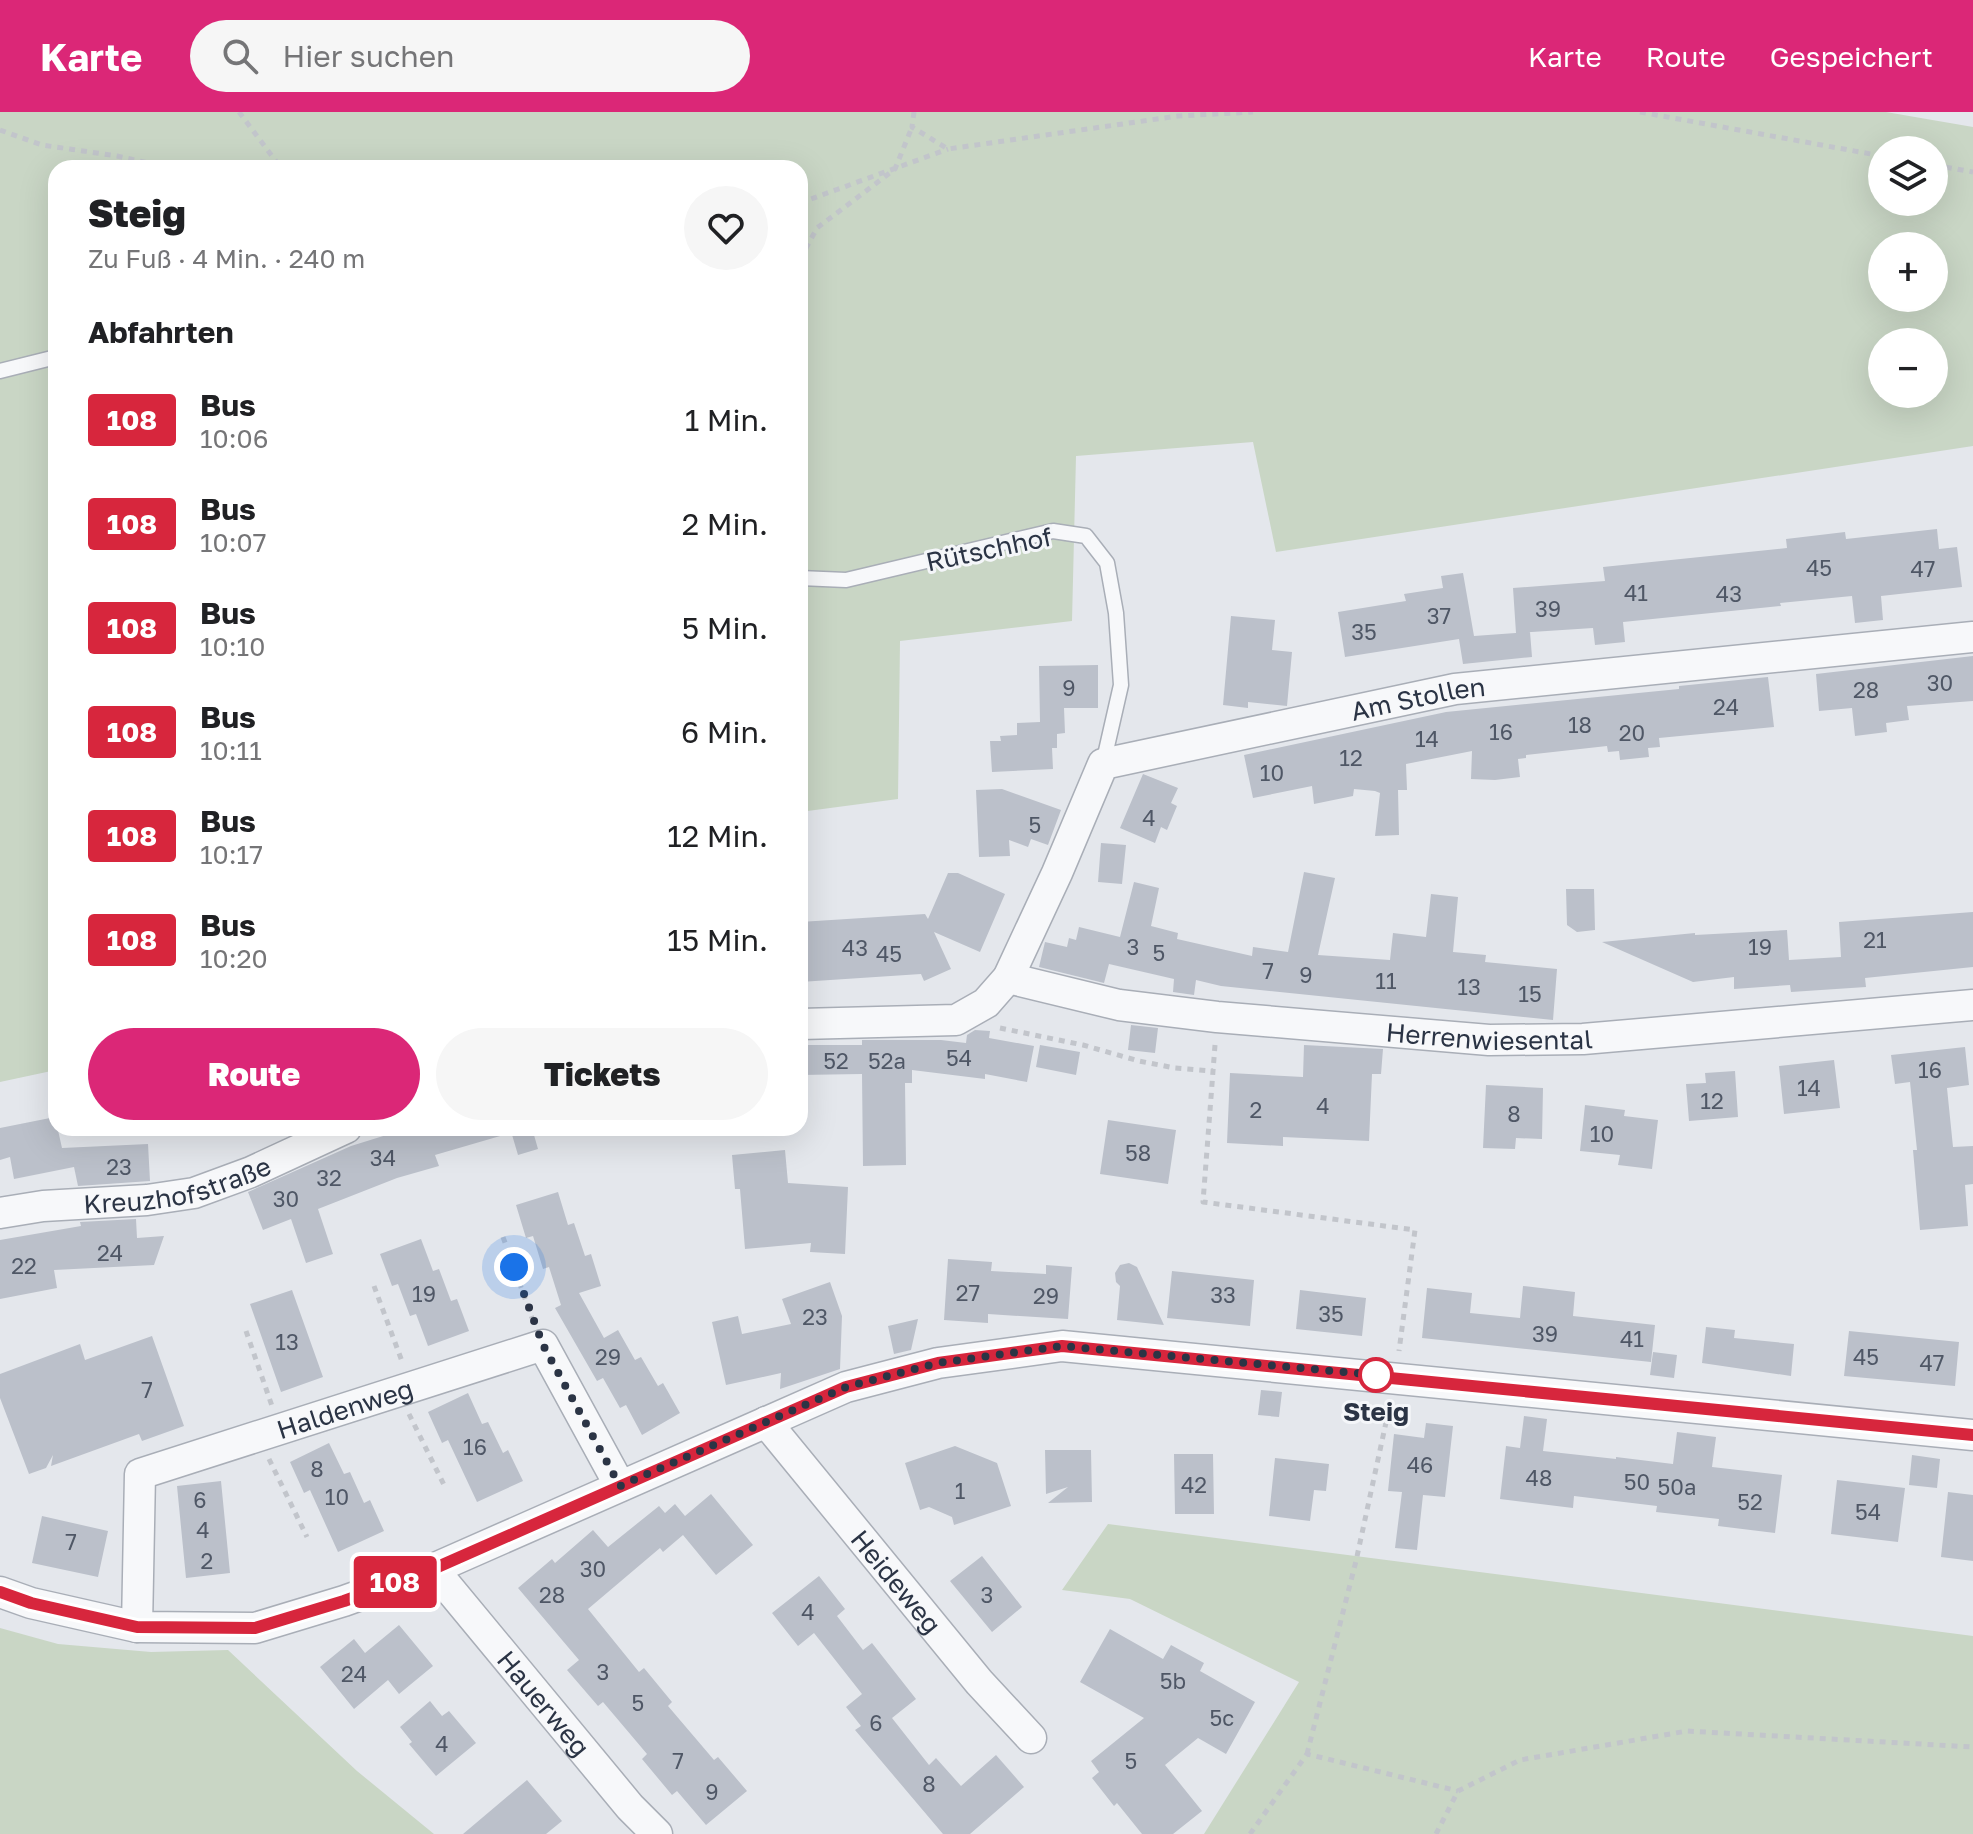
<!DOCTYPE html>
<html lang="de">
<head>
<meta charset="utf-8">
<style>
	body { margin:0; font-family:"Golos Text",sans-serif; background:#f6f6f6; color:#202124; height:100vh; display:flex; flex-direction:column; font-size:30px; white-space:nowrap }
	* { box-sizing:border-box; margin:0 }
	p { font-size:26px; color:#757577 }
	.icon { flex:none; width:44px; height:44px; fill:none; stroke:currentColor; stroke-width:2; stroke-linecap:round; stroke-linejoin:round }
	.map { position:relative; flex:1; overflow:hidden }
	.side { position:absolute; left:48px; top:48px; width:760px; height:976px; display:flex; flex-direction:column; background:#fff; border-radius:24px; box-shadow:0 8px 32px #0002 }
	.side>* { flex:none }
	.badge { padding:0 16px; border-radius:6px; font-size:28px; line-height:52px }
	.controls { position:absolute; left:1868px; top:24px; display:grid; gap:16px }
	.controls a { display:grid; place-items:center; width:80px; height:80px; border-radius:50%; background:#fff; box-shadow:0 8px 32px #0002; font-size:40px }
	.you { position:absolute; width:40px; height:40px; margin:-20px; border:6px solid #fff; border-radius:50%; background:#1a73e8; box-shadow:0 0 0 12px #1a73e833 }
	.map>.badge { position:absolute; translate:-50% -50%; box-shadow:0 0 0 4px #fff }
	h2 { padding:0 40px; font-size:30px; line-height:72px }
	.round { display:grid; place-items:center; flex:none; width:84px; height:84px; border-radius:42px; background:#f6f6f6 }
	.headline { display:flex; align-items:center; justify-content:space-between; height:136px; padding:0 40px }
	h1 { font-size:38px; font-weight:800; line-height:60px }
	.primary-button { display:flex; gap:16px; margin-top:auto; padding:16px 40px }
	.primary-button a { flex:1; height:92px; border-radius:48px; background:#db2777; color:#fff; font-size:32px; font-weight:800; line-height:92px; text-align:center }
	.primary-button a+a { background:#f6f6f6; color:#202124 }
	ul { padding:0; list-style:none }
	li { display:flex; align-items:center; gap:24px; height:104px; padding:0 40px }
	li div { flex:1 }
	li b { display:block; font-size:30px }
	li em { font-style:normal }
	li .badge { min-width:88px; font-weight:700; text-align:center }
	header { display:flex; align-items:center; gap:48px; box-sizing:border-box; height:112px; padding:0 40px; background:#db2777; color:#fff }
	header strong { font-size:38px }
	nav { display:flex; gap:44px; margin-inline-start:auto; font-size:28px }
	.search { width:560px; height:72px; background:#f6f6f6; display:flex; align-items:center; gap:20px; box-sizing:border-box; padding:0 28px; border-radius:44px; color:#757577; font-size:30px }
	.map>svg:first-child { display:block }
	.green { fill:#c9d6c5; fill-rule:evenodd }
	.building { fill:#bbc0ca }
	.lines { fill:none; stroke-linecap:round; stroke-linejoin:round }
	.lane-casing { stroke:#a9aeb7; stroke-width:17 }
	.street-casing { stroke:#a9aeb7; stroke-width:33 }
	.path { stroke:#c2c5cb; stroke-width:5; stroke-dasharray:6 6; stroke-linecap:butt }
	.lane { stroke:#f7f8fa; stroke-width:14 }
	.street { stroke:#f7f8fa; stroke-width:30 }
	.line-casing { stroke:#fff; stroke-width:18 }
	.line { stroke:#d7263d; stroke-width:12 }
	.walk { stroke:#2b3445; stroke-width:8; stroke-dasharray:0 14.4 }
	.stop-dot { fill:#fff; stroke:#d7263d; stroke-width:4 }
	.labels { text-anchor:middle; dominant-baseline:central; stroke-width:6; stroke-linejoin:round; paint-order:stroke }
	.number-label { font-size:22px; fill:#4f5766 }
	.street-label { font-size:26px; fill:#2b3445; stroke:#f4f6f9 }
	.stop-label { font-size:26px; font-weight:bold; fill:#2b3445; stroke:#f4f6f9 }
</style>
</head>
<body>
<header>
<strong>Karte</strong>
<div class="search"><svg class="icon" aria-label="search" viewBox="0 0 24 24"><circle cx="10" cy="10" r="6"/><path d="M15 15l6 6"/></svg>Hier suchen</div>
<nav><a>Karte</a><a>Route</a><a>Gespeichert</a></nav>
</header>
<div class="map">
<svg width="1973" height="1722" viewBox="0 0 1973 1722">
	<rect width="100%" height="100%" fill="#e4e7ec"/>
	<path class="green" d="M0,0H1886L1973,15V334L1276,440L1253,330L1076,344L1072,509L900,529L898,687L800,700V56H56V958L0,970ZM1882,38H1934V90H1882ZM1882,134H1934V186H1882ZM1882,230H1934V282H1882Z
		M1108,1412L1973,1524V1722H1204L1299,1570L1130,1487L1062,1478Z
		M0,1516L58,1532L151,1540L228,1538L357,1659L434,1722H0Z"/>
	<path class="building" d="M1937,417L1939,437L1957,435L1962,475L1881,484L1883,508L1855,511L1852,484L1780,491L1781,494L1623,510L1625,530L1595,533L1593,516L1516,521L1513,476L1605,469L1603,455L1787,436L1786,427L1845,420L1846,427Z
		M1463,461L1474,524L1530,520L1532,545L1463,552L1459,527L1345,545L1338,500L1406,489L1404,482L1443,476L1441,464Z
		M1231,504L1275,508L1272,538L1292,540L1287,594L1248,590V596L1223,593Z
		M1973,544V589L1907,594L1909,608L1886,611L1887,620L1855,624L1852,596L1819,599L1816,562Z
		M1098,553V596H1064L1065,621L1057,622V636H1052L1053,657L992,660L990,629H1001L1000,624L1017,623V611L1040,610L1039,554Z
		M1768,565L1774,615L1659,626L1660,635L1648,636L1649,645L1620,648L1619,639L1608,640L1607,634L1526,643V646L1518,647L1520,665L1495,668L1471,667L1472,639L1406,652L1407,678H1398L1399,723L1375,724L1380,681L1375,679L1354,677L1353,684L1314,692L1312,674L1253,686L1244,643L1446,600L1679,577V574Z
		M1143,662L1178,676L1171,691L1177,694L1167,718L1161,715L1155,731L1120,716Z
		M1002,677L1061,698L1048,733L1031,727L1028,735L1009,728L1010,744L979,745L976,678Z
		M1101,731L1126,733L1122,772L1098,770Z
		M1304,760L1335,766L1318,843L1390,848L1393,821L1426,825L1431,782L1458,785L1453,840L1486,843L1485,850L1557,857L1553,908L1221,874L1196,868L1194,883L1173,880L1174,867L1109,852L1104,871L1039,855L1045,830L1067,835L1069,826L1076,828L1079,815L1120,825L1134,770L1159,776L1151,814L1178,821L1177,827L1252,844L1253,835L1288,840Z
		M948,761H958L1005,782L980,840L934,820L951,857L924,869L921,862L800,870V810L925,802L928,807Z
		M1566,777H1594L1595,818L1577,820L1567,813Z
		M1973,800V855L1865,866L1866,875L1791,880L1790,873L1734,877V865L1693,870L1602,830L1695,821V823L1787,818L1789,848L1841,845L1839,810Z
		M1131,913L1158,916L1155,941L1128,938Z
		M975,918L990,919L989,926L1034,934L1027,970L985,962V967L912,958V971H905L906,1053L863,1054L862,962L800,963V933H862V928H941L966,931L967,923Z
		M1040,933L1080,940L1076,963L1036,955Z
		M1304,933L1383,937L1381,962H1372L1369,1029L1283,1025V1034L1227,1031L1230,961L1303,965Z
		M1965,935L1969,973L1947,976L1953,1035L1973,1034V1072L1965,1073L1968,1114L1920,1118L1913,1038H1917L1910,970L1895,972L1891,943Z
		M1834,948L1840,996L1784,1002L1779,954Z
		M1735,959L1738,1005L1689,1009L1686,972L1706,971L1705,961Z
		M1486,973L1543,976L1542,1027L1516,1026L1515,1037L1483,1036Z
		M1585,993L1625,998L1624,1004L1658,1008L1652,1057L1618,1053L1620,1043L1580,1039Z
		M55,1005L62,1036L148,1032L150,1069L78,1074L74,1055L14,1067L10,1045L0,1048V1016Z
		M1108,1008L1176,1018L1168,1072L1100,1062Z
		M409,1016H507V1022L435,1043L439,1054L397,1066L318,1097L333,1142L306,1151L291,1107L263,1118L248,1080L351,1034Z
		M510,1016H532L538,1037L518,1043Z
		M785,1038L788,1071L848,1075L845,1142L810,1140L811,1131L745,1137L740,1077H735L732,1043Z
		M558,1080L568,1113L574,1111L585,1144L591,1142L601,1174L579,1181L604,1226L618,1218L635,1248L641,1245L658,1274L663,1271L680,1301L642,1323L626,1293L620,1296L603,1266L597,1269L555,1196L561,1193L549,1155L543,1157L533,1124L526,1126L516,1093Z
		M136,1107L137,1126L164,1124L154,1153L54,1158L57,1176L0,1187V1128L81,1114L80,1110Z
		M421,1127L433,1159L439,1157L451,1189L457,1187L469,1219L428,1234L416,1202L410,1204L398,1172L392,1174L380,1142Z
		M948,1147L992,1150L991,1159L1046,1162V1153L1072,1155L1068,1207L988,1202V1211L944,1208Z
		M1129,1151L1137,1155L1164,1213L1117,1208L1120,1174L1116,1170L1115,1161L1120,1153Z
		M1172,1159L1254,1168L1250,1214L1167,1206Z
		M830,1170L842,1204L840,1257L780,1277L781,1261L726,1273L712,1210L738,1204L742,1222L791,1212L782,1187Z
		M1523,1174L1575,1180L1573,1204L1655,1213L1651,1250L1422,1226L1427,1176L1472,1181L1470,1201L1520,1206Z
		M292,1178L323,1265L281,1280L250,1192Z
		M1300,1178L1366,1186L1362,1224L1296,1217Z
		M918,1207L911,1238L894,1242L888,1214Z
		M1706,1215L1735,1218L1734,1226L1794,1232L1791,1264L1702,1251Z
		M1849,1219L1959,1230L1955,1274L1844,1264Z
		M152,1224L184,1314L142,1329L139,1322L51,1354L53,1343L46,1356L29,1362L0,1286V1262L80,1232L85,1248Z
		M1653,1240L1677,1243L1674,1266L1650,1263Z
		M1261,1278L1282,1280L1279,1305L1258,1303Z
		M468,1281L482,1312L488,1310L503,1341L508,1338L523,1369L477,1390L448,1328L442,1331L428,1300Z
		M1524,1304L1547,1307L1543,1339L1616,1347V1345L1673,1352L1677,1320L1716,1325L1712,1355L1782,1363L1775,1421L1718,1414L1719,1407L1656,1400L1657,1394L1574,1384L1573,1396L1500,1387L1506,1334L1520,1336Z
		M1426,1311L1453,1314L1445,1385L1423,1383L1417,1438L1395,1436L1402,1380L1388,1379L1394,1322L1424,1326Z
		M329,1331L344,1362L350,1360L364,1391L370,1388L384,1419L338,1440L310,1378L304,1381L290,1350Z
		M955,1334L997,1351L1011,1394L954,1413L952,1405L929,1395L920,1398L905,1351Z
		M1045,1338H1091L1092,1390L1048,1391L1068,1375L1046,1382Z
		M1174,1342H1213L1214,1402H1175Z
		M1912,1343L1940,1347L1937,1376L1909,1373Z
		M1275,1346L1329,1352L1326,1379L1314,1378L1310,1409L1269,1404Z
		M1837,1368L1905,1376L1898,1430L1831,1422Z
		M221,1369L230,1461L186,1466L177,1374Z
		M1948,1380L1973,1383V1449L1941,1445Z
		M711,1382L753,1433L716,1463L683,1423L663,1440L660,1436L588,1497L639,1560L644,1556L672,1590L668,1594L714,1648L718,1645L747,1679L706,1713L677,1679L672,1683L642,1647L647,1642L603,1590L598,1594L567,1558L579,1548L518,1476L552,1447L555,1451L593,1418L608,1435L659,1394L665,1401L675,1392L685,1404Z
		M42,1404L108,1419L98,1465L32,1451Z
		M982,1444L1022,1495L992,1520L950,1469Z
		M819,1464L845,1497L837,1504L863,1538L872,1531L916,1587L892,1606L929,1653L936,1646L961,1674L996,1643L1024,1675L970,1722H943L855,1618L861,1614L846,1595L862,1582L814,1521L798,1534L772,1501Z
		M399,1513L433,1554L399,1582L388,1568L354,1597L320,1555L354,1527L365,1541Z
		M1110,1517L1163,1547L1171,1533L1204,1551L1200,1559L1255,1590L1226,1642L1198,1626L1165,1653L1202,1699L1173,1722H1142L1117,1691L1114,1694L1092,1666L1099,1660L1091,1649L1144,1606L1080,1570Z
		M430,1589L442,1604L449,1599L476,1631L436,1664L409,1632L412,1630L400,1615Z
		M527,1668L562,1709L546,1722H463Z"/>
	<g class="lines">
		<defs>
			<path id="lane" d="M0,259L56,245
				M800,466L846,468L1053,419L1086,424L1107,451L1116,501L1121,573L1103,652"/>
			<g id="street">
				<path id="s1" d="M1008,866L1119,893L1217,905L1489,928L1583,927L1973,893"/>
				<path id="s2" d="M800,912L956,908L986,891L1008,866L1057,761L1103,652L1455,577L1973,525"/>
				<path id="s3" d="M0,1101L43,1094L147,1088L194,1081L251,1060L346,1016"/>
				<path id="s4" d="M766,1310L979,1570L1031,1626"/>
				<path id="s5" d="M433,1457L630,1695L657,1722"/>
				<path d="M0,1480L31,1491L137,1515L255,1516L344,1489L433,1457L846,1275L938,1251L1062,1234L1973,1323"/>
				<path id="s6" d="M137,1515L140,1362L543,1233L620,1374"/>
			</g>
		</defs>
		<use href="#lane" class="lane-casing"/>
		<use href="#street" class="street-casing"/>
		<path class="path" d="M239,0L281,56
			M914,0L912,15L948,37L1178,4L1253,0
			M1640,0L1882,44
			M0,18L42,33L117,44L170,56
			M1934,53L1973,60
			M800,91L948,37
			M800,147L817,116L895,57L912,15
			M1000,916L1083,933L1139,949L1175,956L1213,959
			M1215,933L1203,1090L1415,1118L1399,1239
			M503,1125L532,1206
			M374,1174L403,1252
			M246,1219L272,1294
			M409,1302L446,1377
			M269,1347L307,1425
			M1307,1642L1356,1449L1390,1292
			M1250,1722L1307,1642L1458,1679
			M1436,1722L1458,1679L1520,1648L1687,1619L1973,1635"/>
		<use href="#lane" class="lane"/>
		<use href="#street" class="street"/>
	</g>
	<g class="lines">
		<defs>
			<path id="line" d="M0,1480L31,1491L137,1515L255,1516L344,1489L433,1457L846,1275L938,1251L1062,1234L1973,1323"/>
		</defs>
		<use href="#line" class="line-casing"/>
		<use href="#line" class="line"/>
		<path class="walk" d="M514,1155L543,1233L620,1374L846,1275L938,1251L1062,1234L1376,1263"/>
	</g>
	<circle class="stop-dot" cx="1376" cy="1263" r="16"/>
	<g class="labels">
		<g class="number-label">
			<text x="1819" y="455">45</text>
			<text x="1923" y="456">47</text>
			<text x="1636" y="480">41</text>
			<text x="1729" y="481">43</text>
			<text x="1548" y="496">39</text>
			<text x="1439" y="503">37</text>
			<text x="1364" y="519">35</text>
			<text x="1940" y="570">30</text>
			<text x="1069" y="575">9</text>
			<text x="1866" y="577">28</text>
			<text x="1726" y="594">24</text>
			<text x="1580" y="612">18</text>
			<text x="1501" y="619">16</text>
			<text x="1632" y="620">20</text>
			<text x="1427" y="626">14</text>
			<text x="1351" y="645">12</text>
			<text x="1272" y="660">10</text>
			<text x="1149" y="705">4</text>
			<text x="1035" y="712">5</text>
			<text x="1875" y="827">21</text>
			<text x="1133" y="834">3</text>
			<text x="1760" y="834">19</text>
			<text x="855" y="835">43</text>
			<text x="1159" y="840">5</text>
			<text x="889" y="841">45</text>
			<text x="1268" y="858">7</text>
			<text x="1306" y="862">9</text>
			<text x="1386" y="868">11</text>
			<text x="1469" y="874">13</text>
			<text x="1530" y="881">15</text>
			<text x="959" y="945">54</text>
			<text x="836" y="948">52</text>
			<text x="887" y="948">52a</text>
			<text x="1930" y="957">16</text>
			<text x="1809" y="975">14</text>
			<text x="1712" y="988">12</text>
			<text x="1323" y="993">4</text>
			<text x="1256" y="997">2</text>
			<text x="1514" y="1001">8</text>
			<text x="1602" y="1021">10</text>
			<text x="1138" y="1040">58</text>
			<text x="383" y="1045">34</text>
			<text x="119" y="1054">23</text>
			<text x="329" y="1065">32</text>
			<text x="286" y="1086">30</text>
			<text x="110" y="1140">24</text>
			<text x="24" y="1153">22</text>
			<text x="968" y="1180">27</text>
			<text x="424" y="1181">19</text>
			<text x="1223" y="1182">33</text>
			<text x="1046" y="1183">29</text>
			<text x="1331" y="1201">35</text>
			<text x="815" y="1204">23</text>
			<text x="1545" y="1221">39</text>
			<text x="1632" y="1226">41</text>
			<text x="287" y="1229">13</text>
			<text x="608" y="1244">29</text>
			<text x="1866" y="1244">45</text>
			<text x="1932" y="1250">47</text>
			<text x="147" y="1277">7</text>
			<text x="475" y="1334">16</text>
			<text x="1420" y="1352">46</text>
			<text x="317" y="1356">8</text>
			<text x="1539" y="1365">48</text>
			<text x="1637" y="1369">50</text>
			<text x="1194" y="1372">42</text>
			<text x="1677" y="1374">50a</text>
			<text x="960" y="1378">1</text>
			<text x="337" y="1384">10</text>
			<text x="200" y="1387">6</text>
			<text x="1750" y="1389">52</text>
			<text x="1868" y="1399">54</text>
			<text x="203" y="1417">4</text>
			<text x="71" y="1429">7</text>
			<text x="207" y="1448">2</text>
			<text x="593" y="1456">30</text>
			<text x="552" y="1482">28</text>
			<text x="987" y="1482">3</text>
			<text x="808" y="1499">4</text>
			<text x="603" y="1559">3</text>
			<text x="354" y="1561">24</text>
			<text x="1173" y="1568">5b</text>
			<text x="638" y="1590">5</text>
			<text x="1222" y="1605">5c</text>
			<text x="876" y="1610">6</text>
			<text x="442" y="1631">4</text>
			<text x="678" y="1648">7</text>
			<text x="1131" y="1648">5</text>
			<text x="929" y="1671">8</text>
			<text x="712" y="1679">9</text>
		</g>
		<g class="street-label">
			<text transform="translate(989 437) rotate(-12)">Rütschhof</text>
			<text stroke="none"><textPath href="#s2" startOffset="780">Am Stollen</textPath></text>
			<text stroke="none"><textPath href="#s1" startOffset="486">Herrenwiesental</textPath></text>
			<text stroke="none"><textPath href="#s3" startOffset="180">Kreuzhofstraße</textPath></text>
			<text stroke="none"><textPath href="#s6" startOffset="368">Haldenweg</textPath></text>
			<text stroke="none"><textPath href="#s4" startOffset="206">Heideweg</textPath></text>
			<text stroke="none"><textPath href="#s5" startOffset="174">Hauerweg</textPath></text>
		</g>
		<g class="stop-label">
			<text x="1376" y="1299">Steig</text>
		</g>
	</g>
</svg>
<div class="controls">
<a><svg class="icon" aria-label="layers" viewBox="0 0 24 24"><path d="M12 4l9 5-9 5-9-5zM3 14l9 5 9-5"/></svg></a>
<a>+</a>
<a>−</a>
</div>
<div class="you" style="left:514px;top:1155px"></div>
<b class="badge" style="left:395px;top:1470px;background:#d7263d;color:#fff">108</b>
<section class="side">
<div class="headline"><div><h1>Steig</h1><p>Zu Fuß · 4 Min. · 240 m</p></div><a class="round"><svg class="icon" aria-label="heart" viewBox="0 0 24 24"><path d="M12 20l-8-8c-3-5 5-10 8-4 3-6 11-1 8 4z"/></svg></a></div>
<h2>Abfahrten</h2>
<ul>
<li><span class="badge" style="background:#d7263d;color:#fff">108</span><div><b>Bus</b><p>10:06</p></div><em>1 Min.</em></li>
<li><span class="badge" style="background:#d7263d;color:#fff">108</span><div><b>Bus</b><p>10:07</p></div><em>2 Min.</em></li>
<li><span class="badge" style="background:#d7263d;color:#fff">108</span><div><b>Bus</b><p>10:10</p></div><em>5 Min.</em></li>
<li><span class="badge" style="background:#d7263d;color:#fff">108</span><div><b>Bus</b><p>10:11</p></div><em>6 Min.</em></li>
<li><span class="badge" style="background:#d7263d;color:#fff">108</span><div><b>Bus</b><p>10:17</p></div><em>12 Min.</em></li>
<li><span class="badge" style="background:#d7263d;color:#fff">108</span><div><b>Bus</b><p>10:20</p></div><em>15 Min.</em></li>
</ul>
<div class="primary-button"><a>Route</a><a>Tickets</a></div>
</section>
</div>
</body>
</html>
